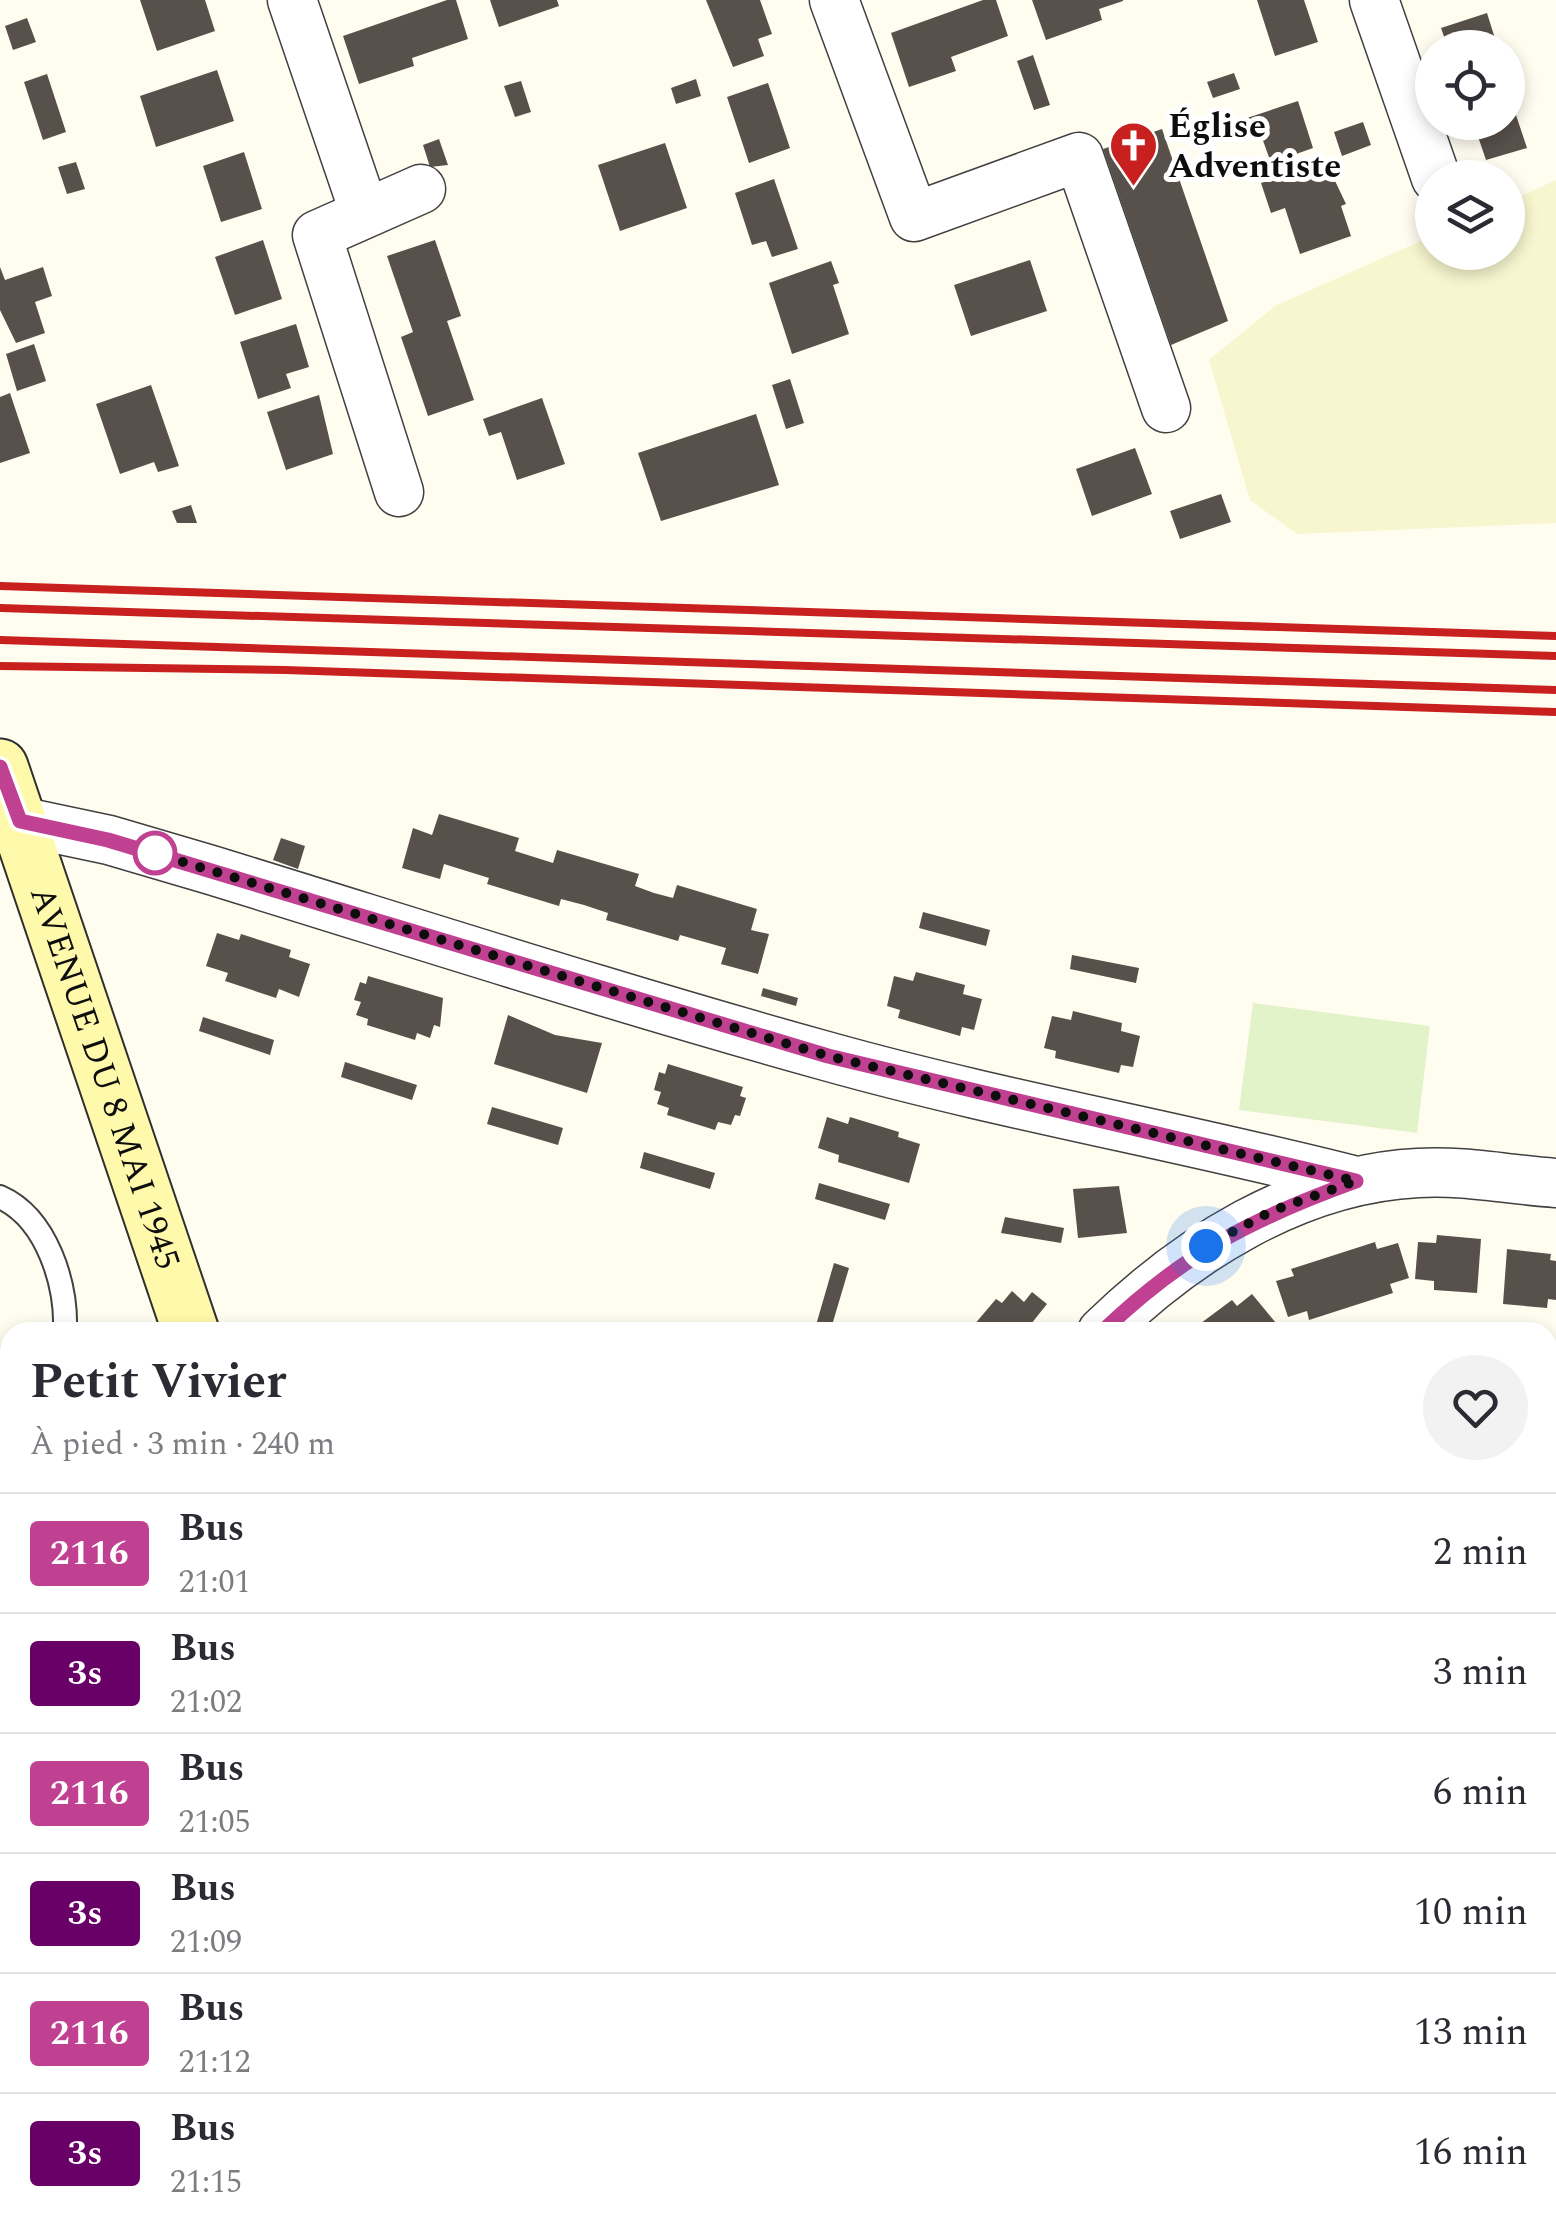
<!DOCTYPE html>
<html lang="fr">
<head>
<meta charset="utf-8">
<style>
	body { margin:0; font-family:Spectral,serif; background:#f2f2f3; color:#2b2b33; height:100vh; display:flex; flex-direction:column; font-size:38px; white-space:nowrap }
	* { box-sizing:border-box; margin:0 }
	p { font-size:32px; color:#7c7c81 }
	.icon { flex:none; width:55px; height:55px; fill:none; stroke:currentColor; stroke-width:2; stroke-linecap:round; stroke-linejoin:round }
	.map { position:relative; flex:1; overflow:hidden }
	.details { position:absolute; left:0px; top:1322px; width:1558px; height:912px; display:flex; flex-direction:column; background:#fff; border-radius:30px 30px 0 0; box-shadow:0 5px 15px #0003 }
	.details>* { flex:none }
	.badge { padding:0 20px; border-radius:8px; font-size:35px; line-height:65px }
	.buttons { position:absolute; left:1415px; top:30px; display:grid; gap:20px }
	.buttons a { display:grid; place-items:center; width:110px; height:110px; border-radius:50%; background:#fff; box-shadow:0 5px 15px #0003; font-size:50px }
	.you { position:absolute; width:50px; height:50px; margin:-25px; border:8px solid #fff; border-radius:50%; background:#1a73e8; box-shadow:0 0 0 15px #1a73e833 }
	.map>.badge { position:absolute; translate:-50% -50%; box-shadow:0 0 0 5px #fff }
	.round { display:grid; place-items:center; flex:none; width:105px; height:105px; border-radius:52px; background:#f2f2f3 }
	.headline { display:flex; align-items:center; justify-content:space-between; height:170px; padding:0 30px }
	h1 { font-size:48px; font-weight:700; line-height:75px }
	ul { padding:0; list-style:none }
	li { display:flex; align-items:center; gap:30px; height:120px; padding:0 30px; border-top:2px solid #e1e1e2 }
	li div { flex:1 }
	li b { display:block; font-size:38px }
	li em { font-style:normal }
	li .badge { min-width:110px; font-weight:700; text-align:center }
	.map>svg:first-child { display:block }
	.farmland { fill:#f7f6ce }
	.pitch { fill:#e2f3c9 }
	.building { fill:#58504a }
	.lines { fill:none; stroke-linecap:round; stroke-linejoin:round }
	.lane-casing { stroke:#414141; stroke-width:26 }
	.street-casing { stroke:#414141; stroke-width:51 }
	.secondary-casing { stroke:#303030; stroke-width:59 }
	.lane { stroke:#fff; stroke-width:22 }
	.street { stroke:#fff; stroke-width:48 }
	.secondary { stroke:#fffaab; stroke-width:55 }
	.rail { stroke:#c7201e; stroke-width:8 }
	.line-casing { stroke:#fff; stroke-width:22 }
	.line { stroke:#c04192; stroke-width:15 }
	.walk { stroke:#0e0e0e; stroke-width:10; stroke-dasharray:0 18 }
	.stop-dot { fill:#fff; stroke:#c04192; stroke-width:5 }
	.labels { text-anchor:middle; dominant-baseline:central; stroke-width:10; stroke-linejoin:round; paint-order:stroke }
	.poi-label { font-size:35px; font-weight:bold; fill:#0e0e0e; stroke:#fff; text-anchor:start }
	.street-label { font-size:35px; fill:#0e0e0e; stroke:#fff }
</style>
</head>
<body>
<div class="map">
<svg width="1556" height="2233" viewBox="0 0 1556 2233">
	<rect width="100%" height="100%" fill="#fffdf0"/>
	<path class="farmland" d="M1556,180V523L1297,534L1250,500L1209,360L1275,306L1432,236V252H1508V202Z"/>
	<path class="pitch" d="M1253,1003L1430,1026L1417,1133L1239,1110Z"/>
	<path class="building" d="M140,0H205L215,31L157,51Z
		M447,0H456L468,39L412,58L414,66L359,84L343,36Z
		M490,0H557L559,6L499,27Z
		M706,0H760L772,34L758,39L764,56L733,67Z
		M983,0H996L1008,36L951,57L956,71L909,87L891,33Z
		M1032,0H1123V1L1099,9L1102,20L1046,40Z
		M1257,0H1304L1318,42L1275,56Z
		M1487,13L1498,48H1448L1441,28Z
		M27,18L36,42L13,50L5,26Z
		M1033,55L1050,105L1034,110L1017,61Z
		M217,70L234,121L156,147L140,96Z
		M1234,73L1240,89L1213,98L1207,82Z
		M47,74L66,132L43,140L24,82Z
		M696,79L701,96L676,104L671,88Z
		M521,81L531,112L515,117L504,86Z
		M768,83L790,148L749,163L727,97Z
		M1298,101L1313,148L1271,163L1261,135L1250,138L1244,119Z
		M1513,106L1527,148L1486,160L1473,122H1508V108Z
		M1363,122L1371,145L1342,156L1334,132Z
		M1162,129L1228,321L1171,345L1103,149Z
		M439,139L448,165L430,167L423,145Z
		M665,143L687,208L620,231L598,165Z
		M244,152L262,209L221,222L203,166Z
		M76,162L85,189L67,194L58,167Z
		M1326,162L1346,204L1341,206L1351,236L1300,254L1285,208L1271,213L1261,183Z
		M774,179L798,249L772,257L766,241L752,245L735,193Z
		M263,240L282,299L235,315L215,257Z
		M435,240L461,316L447,321L474,400L428,416L401,337L413,332L387,256Z
		M1030,260L1047,311L971,336L954,285Z
		M831,261L839,283L833,285L849,334L792,354L769,283Z
		M0,267L5,280L43,267L52,296L35,302L45,333L16,343L0,310Z
		M296,324L309,367L286,374L291,388L258,399L240,342Z
		M34,344L46,381L17,391L6,354Z
		M790,379L804,423L786,429L772,385Z
		M151,385L179,466L158,472L154,462L120,474L96,404Z
		M10,393L30,453L0,463V397Z
		M319,395L333,454L286,470L267,412Z
		M542,398L565,464L517,480L501,432L489,436L483,419Z
		M756,414L779,485L661,521L638,453Z
		M1135,448L1152,494L1092,516L1076,469Z
		M1221,494L1231,522L1180,539L1170,511Z
		M191,505L197,523H177L172,511Z
		M439,814L519,838L515,851L553,863L557,850L639,874L635,886L654,893L673,898L677,885L757,909L751,930L769,934L758,974L721,964L726,948L680,935L678,941L606,920L608,913L584,905L561,899L559,906L487,884L489,878L444,864L440,879L402,868L413,828L432,835Z
		M281,838L305,846L298,869L273,860Z
		M923,912L990,930L986,946L919,928Z
		M217,933L239,940L241,934L291,950L289,957L310,964L299,997L279,989L276,998L225,981L228,973L206,966Z
		M1072,955L1139,968L1136,983L1070,969Z
		M916,972L965,985L963,994L982,999L974,1030L962,1027L960,1036L898,1018L900,1010L887,1006L894,976L913,981Z
		M368,976L443,998L440,1027L434,1025L430,1038L417,1033L415,1040L367,1025L368,1019L356,1015L361,1002L354,1000L360,982L366,984Z
		M763,988L798,998L796,1006L761,996Z
		M1073,1011L1122,1023L1121,1031L1140,1036L1133,1067L1121,1065L1119,1073L1055,1058L1056,1051L1044,1048L1052,1016L1071,1020Z
		M508,1015L555,1035L602,1043L587,1093L494,1064Z
		M203,1017L274,1040L270,1055L199,1031Z
		M345,1062L417,1085L412,1100L341,1077Z
		M668,1064L743,1087L740,1096L746,1098L740,1116L735,1115L731,1125L718,1122L715,1130L667,1115L669,1108L657,1104L661,1092L654,1090L659,1072L665,1074Z
		M492,1107L563,1128L558,1145L487,1124Z
		M827,1117L848,1124L850,1117L899,1132L898,1137L920,1144L909,1183L838,1162L839,1155L818,1148Z
		M644,1152L715,1173L710,1189L640,1168Z
		M819,1183L890,1204L885,1220L815,1199Z
		M1119,1186L1127,1233L1078,1238L1073,1189Z
		M1005,1217L1064,1228L1061,1243L1001,1233Z
		M1437,1235L1481,1239L1477,1293L1434,1290V1281L1415,1279L1418,1242L1436,1243Z
		M1375,1242L1377,1249L1398,1243L1409,1278L1390,1284L1393,1293L1309,1320L1307,1311L1288,1317L1276,1281L1294,1276L1291,1269Z
		M1507,1249L1551,1254L1550,1260L1556,1261V1300L1548,1299L1547,1308L1503,1304Z
		M834,1263L849,1268L830,1332H814Z
		M1012,1291L1024,1302L1032,1292L1047,1304L1031,1324L1036,1328L1032,1332H968L996,1299L1002,1303Z
		M1252,1294L1276,1323L1264,1332H1189L1232,1300L1237,1306Z
		M1548,1434L1556,1438V1480L1548,1476Z
		M0,1829L10,1833V2104L0,2100Z
		M1556,2039V2087L1553,2088L1548,2075V2051L1555,2048L1552,2041Z
		M1548,2217L1556,2218V2233H1474L1475,2225H1548Z
		M91,2225H143L148,2233H96Z
		M790,2225H850L839,2233H791Z
		M1358,2225L1355,2233H1316L1292,2226Z"/>
	<g class="lines">
		<defs>
			<path id="lane" d="M0,1197C47,1218 67,1284 65,1332
				M0,1643L10,1646
				M0,2113L10,2118
				M214,2225L221,2233"/>
			<path id="street" d="M292,0L364,211
				M834,0L914,217L1079,157L1166,408
				M1374,0L1436,178
				M399,492L317,235L421,189
				M19,821L109,840L211,870C416,933 620,999 826,1056C1001,1105 1180,1136 1356,1181
				M1102,1332C1186,1250 1297,1179 1418,1173C1463,1170 1511,1180 1556,1183
				M1548,1558L1556,1565
				M1548,1758L1556,1751
				M1548,2142H1556
				M643,2233L657,2225"/>
			<g id="secondary">
				<path id="s1" d="M0,767L191,1332"/>
				<path d="M550,2225L555,2233"/>
			</g>
		</defs>
		<use href="#lane" class="lane-casing"/>
		<use href="#street" class="street-casing"/>
		<use href="#secondary" class="secondary-casing"/>
		<use href="#lane" class="lane"/>
		<use href="#street" class="street"/>
		<use href="#secondary" class="secondary"/>
		<path class="rail" d="M0,586L1556,636
			M0,608L1556,656
			M0,640L1556,690
			M0,666L285,670L1556,712"/>
	</g>
	<g class="lines">
		<defs>
			<path id="line" d="M0,767L20,821L108,840L828,1056L1356,1181C1251,1219 1183,1254 1102,1332"/>
		</defs>
		<use href="#line" class="line-casing"/>
		<use href="#line" class="line"/>
		<path class="walk" d="M155,853L143,850L828,1056L1356,1181L1272,1211L1206,1246"/>
	</g>
	<defs>
		<symbol id="church-pin" viewBox="-11 -11 22 30"><path d="M0 17L-7.5 6A9.5 9.5 0 1 1 7.5 6Z" fill="#c7201e" stroke="#fff"/><path d="M-1.2-6h2.4v3.5h3.3v2.4h-3.3V6h-2.4V-.1h-3.3v-2.4h3.3Z" fill="#fff"/></symbol>
	</defs>
	<g fill-rule="evenodd">
		<use href="#church-pin" x="1106" y="118" width="55" height="75"/>
	</g>
	<circle class="stop-dot" cx="155" cy="853" r="20"/>
	<g class="labels">
		<g class="poi-label">
			<text x="1168" y="126">Église<tspan x="1168" dy="40">Adventiste</tspan></text>
		</g>
		<g class="street-label">
			<text stroke="none"><textPath href="#s1" startOffset="328">AVENUE DU 8 MAI 1945</textPath></text>
		</g>
	</g>
</svg>
<div class="buttons">
<a><svg class="icon" aria-label="locate" viewBox="0 0 24 24"><circle cx="12" cy="12" r="6"/><path d="M12 2v4M12 18v4M2 12h4M18 12h4"/></svg></a>
<a><svg class="icon" aria-label="layers" viewBox="0 0 24 24"><path d="M12 4l9 5-9 5-9-5zM3 14l9 5 9-5"/></svg></a>
</div>
<div class="you" style="left:1206px;top:1246px"></div>
<section class="details">
<div class="headline"><div><h1>Petit Vivier</h1><p>À pied · 3 min · 240 m</p></div><a class="round"><svg class="icon" aria-label="heart" viewBox="0 0 24 24"><path d="M12 20l-8-8c-3-5 5-10 8-4 3-6 11-1 8 4z"/></svg></a></div>
<ul>
<li><span class="badge" style="background:#c04192;color:#fff">2116</span><div><b>Bus</b><p>21:01</p></div><em>2 min</em></li>
<li><span class="badge" style="background:#680068;color:#fff">3s</span><div><b>Bus</b><p>21:02</p></div><em>3 min</em></li>
<li><span class="badge" style="background:#c04192;color:#fff">2116</span><div><b>Bus</b><p>21:05</p></div><em>6 min</em></li>
<li><span class="badge" style="background:#680068;color:#fff">3s</span><div><b>Bus</b><p>21:09</p></div><em>10 min</em></li>
<li><span class="badge" style="background:#c04192;color:#fff">2116</span><div><b>Bus</b><p>21:12</p></div><em>13 min</em></li>
<li><span class="badge" style="background:#680068;color:#fff">3s</span><div><b>Bus</b><p>21:15</p></div><em>16 min</em></li>
</ul>
</section>
</div>
</body>
</html>
